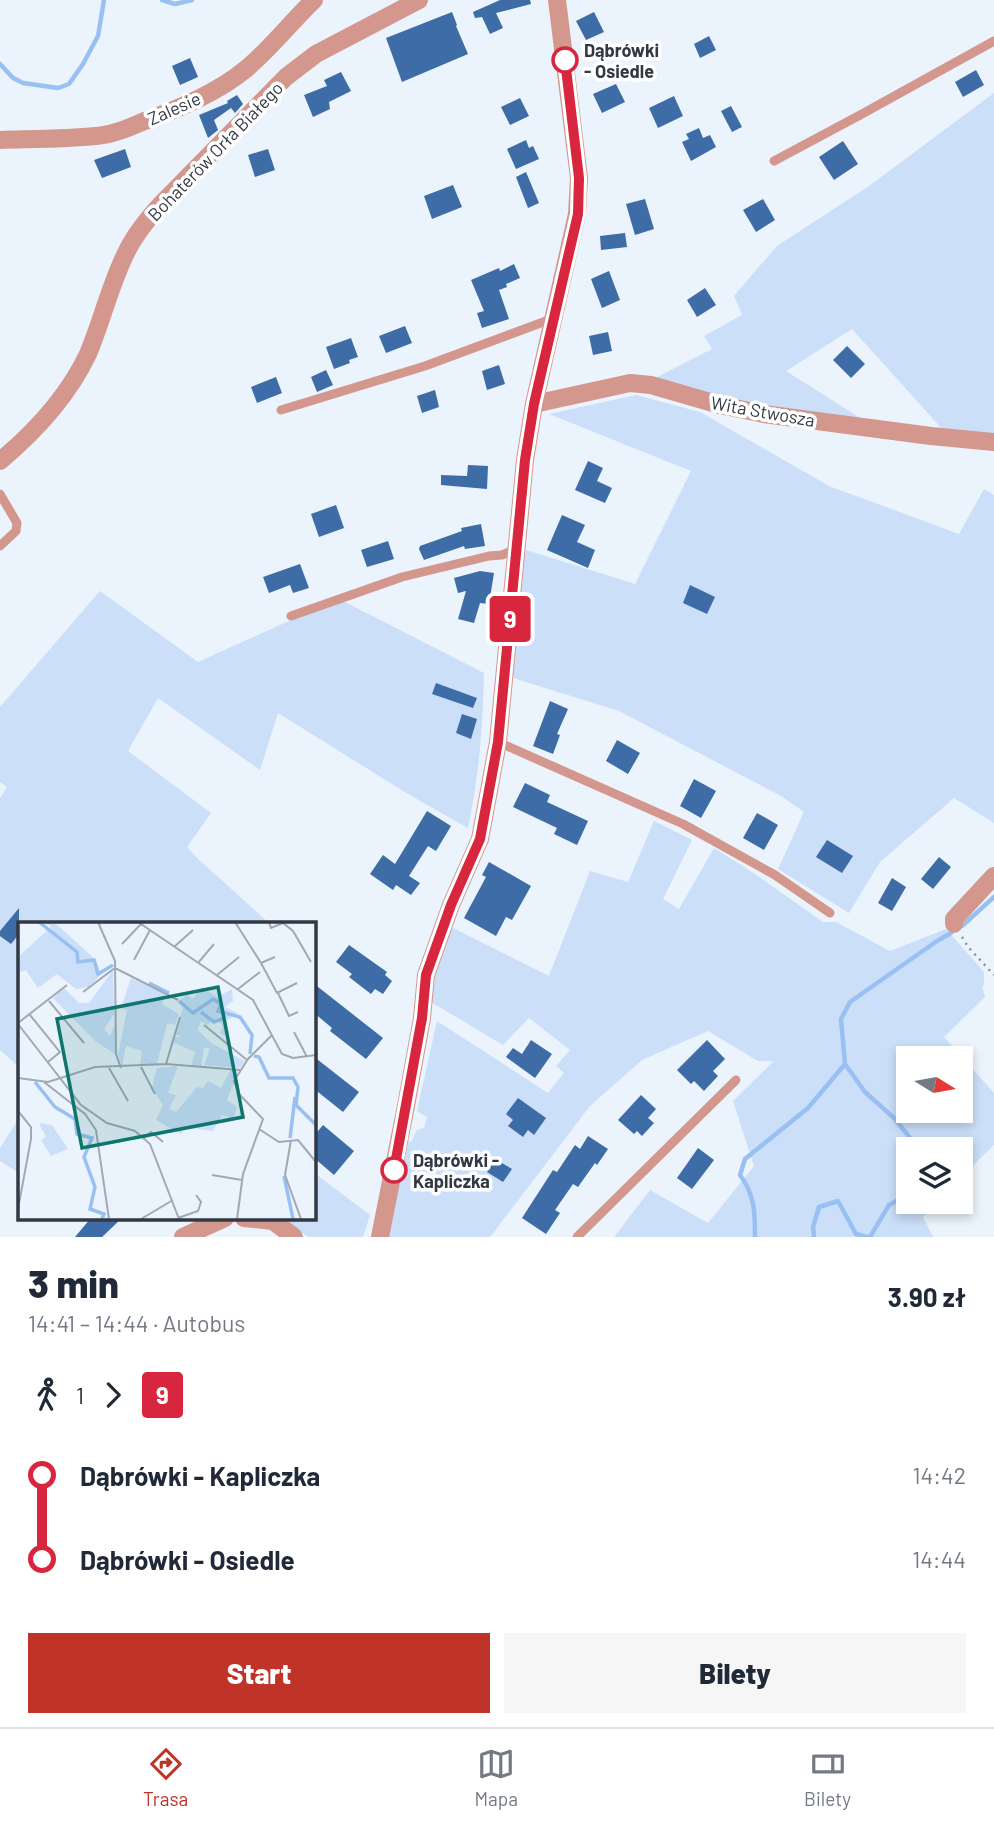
<!DOCTYPE html>
<html lang="pl">
<head>
<meta charset="utf-8">
<style>
	body { margin:0; font-family:Barlow,sans-serif; background:#f6f6f7; color:#1f2937; height:100vh; display:flex; flex-direction:column; font-size:26px; white-space:nowrap }
	* { box-sizing:border-box; margin:0 }
	p { font-size:23px; color:#747a83 }
	.icon { flex:none; width:38px; height:38px; fill:none; stroke:currentColor; stroke-width:2; stroke-linecap:round; stroke-linejoin:round }
	.map { position:relative; height:1237px; overflow:hidden }
	.panel { display:flex; flex-direction:column; background:#fff; flex:1 }
	.panel>* { flex:none }
	.badge { padding:0 14px; border-radius:5px; font-size:24px; line-height:46px }
	.needle { width:46px; rotate:101deg }
	.fabs { position:absolute; left:896px; top:1046px; display:grid; gap:14px }
	.fabs a { display:grid; place-items:center; width:77px; height:77px; border-radius:0px; background:#fff; box-shadow:0 4px 10px #0003; font-size:35px }
	.map>.badge { position:absolute; translate:-50% -50%; box-shadow:0 0 0 4px #fff }
	.legs { display:flex; align-items:center; gap:10px; height:77px; padding:0 28px; font-size:23px }
	.legs p { margin-inline-start:auto }
	.head { display:flex; align-items:center; justify-content:space-between; height:119px; padding:0 28px }
	h1 { font-size:38px; font-weight:800; line-height:52px }
	.button { display:flex; gap:14px; margin-top:auto; padding:14px 28px }
	.button a { flex:1; height:80px; border-radius:0px; background:#c03328; color:#fff; font-size:28px; font-weight:800; line-height:80px; text-align:center }
	.button a+a { background:#f6f6f7; color:#1f2937 }
	ul { padding:0 28px; list-style:none }
	li { display:flex; align-items:center; gap:24px; height:84px; font-size:26px }
	li i { display:grid; place-items:center; width:10px; height:100%; margin:0 9px; background:currentColor }
	li i::after { content:''; width:18px; height:18px; margin:-9px; border:5px solid; border-radius:50%; background:#fff }
	li p { margin-inline-start:auto }
	li:first-child i { background:linear-gradient(#0000 50%,currentColor 0) }
	li:last-child i { background:linear-gradient(currentColor 50%,#0000 0) }
	.tabs { display:flex; justify-content:space-around; align-items:center; height:98px; border-top:2px solid #e0e1e3; background:#fff; font-size:19px; color:#747a83 }
	.tabs a { display:grid; justify-items:center; gap:4px }
	.tabs .active { color:#c03328 }
	.map>svg:first-child { display:block }
	.green { fill:#cbdff9; fill-rule:evenodd }
	.lines { fill:none; stroke-linecap:round; stroke-linejoin:round }
	.stream { stroke:#98c0f3; stroke-width:4.5 }
	.building { fill:#3d6ca6 }
	.path { stroke:#89909a; stroke-width:2.5; stroke-dasharray:2 5; stroke-linecap:butt }
	.lane { stroke:#d3978e; stroke-width:9 }
	.street { stroke:#d3978e; stroke-width:18 }
	.line-1-casing { stroke:#fff; stroke-width:16 }
	.line-1 { stroke:#d7263d; stroke-width:10 }
	.stop-1-dot { fill:#fff; stroke:#d7263d; stroke-width:3.5 }
	.labels { text-anchor:middle; dominant-baseline:central; stroke-width:7; stroke-linejoin:round; paint-order:stroke }
	.stop-label { font-size:18px; font-weight:bold; fill:#323943; stroke:#fff; text-anchor:start }
	.street-label { font-size:18px; fill:#323943; stroke:#fff }
	.inset-river { fill:none; stroke:#98c0f3; stroke-width:3.5 }
	.inset-road { fill:none; stroke:#a1a9b2; stroke-width:2 }
	.view { fill:#0f766e; fill-opacity:0.15; stroke:#0f766e; stroke-width:3.5 }
	.inset-edge { fill:none; stroke:#323943; stroke-width:3.5 }
</style>
</head>
<body>
<div class="map">
<svg width="994" height="1237" viewBox="0 0 994 1237">
	<rect width="100%" height="100%" fill="#ebf3fc"/>
	<path class="green" d="M994,93V438L944,431L852,329L786,371L865,421L786,413L651,380L712,349L704,336L742,315L734,296L777,246L869,186Z
		M636,395L700,412L829,486L959,534L984,489L994,495V823L954,798L880,862L849,913L778,869L804,812L781,796L619,711L510,677L523,549L635,584L691,471L549,414Z
		M100,591L198,662L289,621L343,601L484,673C483,726 479,776 468,828L408,794L278,713L260,770L158,698L128,751L211,813L187,847L198,859L270,924H19V1067L0,1050V798L7,787L0,782V707Z
		M654,821L692,840L663,899L679,909L714,848L752,872L823,922H836L890,951L946,929L984,972V985L982,987L985,997L944,1037L994,1093V1145L961,1177V1150H908V1202H937L923,1217L933,1237H614L650,1190L708,1223L754,1166L733,1101L774,1061H758L708,1031L642,1060L590,1106L490,1237H386L406,1140L411,1142L417,1130L424,1128L427,1117L417,1111L437,1021L548,1093L564,1073L556,1066L570,1050L529,1018L503,1045L431,1002L434,972L451,927L549,976L590,871L628,882ZM908,1059H961V1111H908Z
		M19,1118V1173L0,1161V1148Z
		M313,1172L370,1215L363,1237H308L282,1218H313Z"/>
	<g class="lines">
		<path class="stream" d="M162,0L175,4L192,0
			M0,64L13,78L23,83L58,88L69,84L83,64L98,36L104,0
			M962,926L994,897
			M915,1150L911,1139L894,1118L865,1092L845,1064L841,1019L850,1002L937,941L951,933
			M755,1236C755,1213 755,1195 740,1175L745,1159L808,1108L845,1064
			M814,1237L813,1227L819,1207L838,1201L856,1234L867,1237
			M870,1237L889,1205L908,1195"/>
	</g>
	<path class="building" d="M500,0H530L531,4L496,13L503,28L490,34L482,17L475,18L473,12Z
		M452,12L457,25L456,26L468,54L402,82L386,38Z
		M594,12L604,32L586,40L576,21Z
		M709,36L716,50L700,58L694,44Z
		M190,58L198,77L180,85L172,66Z
		M976,70L984,85L963,97L955,82Z
		M341,72L351,91L329,102L330,109L313,117L304,95L327,86L324,80Z
		M616,84L625,102L602,113L593,94Z
		M237,95L243,104L235,113L231,108L214,120L218,130L208,138L199,115L228,103L227,101Z
		M674,96L683,116L658,128L649,108Z
		M520,98L529,116L510,125L501,107Z
		M731,106L742,127L732,132L721,111Z
		M699,128L703,138L710,135L716,147L691,161L682,142L689,139L686,134Z
		M526,140L529,148L533,146L539,159L516,169L507,149Z
		M843,141L858,164L834,180L819,157Z
		M125,149L131,167L102,178L94,160Z
		M268,149L275,170L255,177L248,155Z
		M526,172L539,203L528,208L516,177Z
		M453,185L462,207L432,219L424,196Z
		M645,199L654,229L635,235L626,204Z
		M763,199L775,220L756,232L743,210Z
		M625,233L627,247L601,250L600,236Z
		M514,264L520,278L506,284L507,287L499,290L509,319L482,328L477,313L484,311L471,280L499,268L500,271Z
		M609,271L620,300L602,308L591,279Z
		M705,288L716,305L697,317L687,300Z
		M405,326L412,343L386,353L379,336Z
		M608,332L612,351L593,355L589,336Z
		M351,338L358,357L349,360L350,363L334,369L326,347Z
		M847,346L865,364L851,378L833,360Z
		M499,365L505,384L487,390L482,371Z
		M326,370L333,385L317,392L311,377Z
		M276,377L282,393L257,403L251,387Z
		M435,390L439,407L422,413L417,396Z
		M588,461L603,468L597,481L612,488L605,503L575,490Z
		M468,465L488,466L487,489L441,485V475L467,476Z
		M336,505L344,528L319,537L311,514Z
		M562,515L585,525L577,542L595,550L588,568L547,550Z
		M481,524L485,546L465,549L464,546L424,560L419,549L420,546L462,531L461,528Z
		M388,541L394,559L367,567L361,550Z
		M300,564L309,588L293,593L290,585L269,593L263,577Z
		M480,571L494,573L489,604L480,603L474,623L458,619L466,591L458,593L454,578Z
		M690,585L715,597L707,614L683,603Z
		M436,683L477,698L473,708L432,694Z
		M550,701L568,709L557,734L560,735L553,754L533,746Z
		M462,714L477,719L471,739L456,733Z
		M617,740L640,753L628,774L606,761Z
		M694,779L716,791L701,818L680,806Z
		M525,783L550,795L547,802L588,821L577,845L554,834L557,828L513,807Z
		M427,811L451,826L436,851L428,846L409,876L420,883L411,895L396,885L393,890L370,874L383,855L395,864Z
		M757,813L778,825L764,850L743,838Z
		M827,840L853,856L842,873L816,857Z
		M939,857L951,867L933,889L921,879Z
		M489,862L531,886L512,920L506,917L496,936L464,918L486,877L482,875Z
		M892,878L906,887L892,911L878,903Z
		M19,908V934L11,944L0,936V931Z
		M349,945L387,972L385,975L392,981L383,994L375,989L371,994L349,977L352,974L336,962Z
		M313,983L383,1038L366,1059L330,1031L332,1028L313,1012Z
		M531,1040L552,1054L535,1078L506,1057L513,1048L522,1054Z
		M707,1040L725,1059L713,1071L718,1076L704,1091L694,1081L691,1084L677,1070Z
		M313,1056L359,1092L343,1112L313,1088Z
		M641,1095L656,1109L648,1118L654,1123L642,1136L637,1131L634,1134L618,1120Z
		M518,1098L546,1118L534,1135L528,1130L523,1137L508,1126L513,1120L506,1114Z
		M323,1125L354,1151L334,1175L313,1157V1137Z
		M588,1136L608,1149L597,1165L595,1163L578,1187L573,1184L555,1210L560,1213L546,1234L522,1218L553,1170L557,1172L575,1145L580,1149Z
		M698,1148L714,1160L692,1189L677,1178Z
		M495,1159L512,1169L503,1182L487,1172Z
		M91,1218H122L102,1237H75Z"/>
	<g class="lines">
		<path class="path" d="M962,937L968,947L994,975"/>
		<path class="lane" d="M774,161L862,114L994,41
			M281,410L425,366L554,318
			M0,494L17,523L16,531L0,546
			M291,616L402,577L489,556L502,555L516,549
			M498,742L683,824L775,875L830,913
			M577,1237L736,1080"/>
		<path class="street" d="M0,140C32,139 65,139 96,136C112,135 128,128 142,122C178,109 217,93 246,69C271,48 291,22 314,0
			M534,404L630,383L651,385L720,405L764,414L931,436L994,442
			M0,461C36,431 68,396 88,354C102,321 110,285 126,253C135,234 149,217 164,201L286,77L316,54L419,0
			M954,924V919L994,876
			M244,1218L273,1221L294,1237
			M183,1237L225,1218
			M380,1237L406,1106L422,1018L426,975L451,905L480,839L498,742L525,460L534,404L577,214L579,178L557,0"/>
	</g>
	<g class="lines">
		<defs>
			<path id="line-1" d="M394,1170L422,1018L426,975L451,905L480,839L498,742L525,460L534,404L578,214L579,178L565,60"/>
		</defs>
		<use href="#line-1" class="line-1-casing"/>
		<use href="#line-1" class="line-1"/>
	</g>
	<g class="stop-1-dot">
		<circle cx="565" cy="60" r="12"/>
		<circle cx="394" cy="1170" r="12"/>
	</g>
	<g class="labels">
		<g class="stop-label">
			<text x="584" y="50">Dąbrówki<tspan x="584" dy="21">- Osiedle</tspan></text>
			<text x="413" y="1160">Dąbrówki -<tspan x="413" dy="21">Kapliczka</tspan></text>
		</g>
		<g class="street-label">
			<text transform="translate(174 108) rotate(-24)">Zalesie</text>
			<text transform="translate(215 151) rotate(-46)">Bohaterów Orła Białego</text>
			<text transform="translate(763 411) rotate(10)">Wita Stwosza</text>
		</g>
	</g>
	<g transform="translate(18 922)">
		<rect width="298" height="298" fill="#ebf3fc"/>
		<path d="M28,0H36L78,38L83,52L71,65L58,67L39,52L20,66L8,48L0,51V35L33,5ZM95,48L96,92L86,107L92,114L97,103V132L77,119L35,76L46,66L61,81H71ZM113,56L147,72L144,82L161,92L157,103L149,101L139,142L122,144L124,129L108,124L104,144L100,133L109,88L103,86ZM184,65L199,75L214,67L215,79L207,85L219,91L207,100L209,115L202,111L205,103L197,98L189,103L183,99L180,108L193,121L227,139L222,146L186,143L192,127L186,125L183,145L173,144L177,130L154,120L156,115H165L156,112L165,86L161,79L169,73L175,77ZM160,144L150,171L158,173L151,187L158,190L179,165L185,166L190,159L203,166L213,147L220,149L209,178L219,185L215,197L204,193L195,209L167,205L163,212L138,198L145,183L134,166L139,146ZM21,201L34,203L50,227L33,234L23,218L28,215Z" fill="#cbdff9"/>
		<path class="inset-river" d="M21,0L59,30L60,40L76,38L80,52L95,43M131,61L151,71M161,79L175,91L195,77L203,82L200,89L222,95L234,113L232,132M183,90L196,100L206,96M236,134L241,135L251,156H275L280,165L278,183L298,203M17,160L37,185L57,197L59,212L74,216L66,235L77,265L72,287L86,292L84,297M272,216L277,175M266,254L275,297"/>
		<path class="inset-road" d="M80,0L97,39L98,132L103,146M120,0L235,78L264,132L275,136L298,133M217,0L243,41L257,35M251,0L253,6L265,1L275,9L293,40M104,22L123,2M156,25L175,8M116,38L132,8M180,41L196,22M243,41L259,71L279,61M199,53L221,35M220,67L242,50M65,70L97,46L160,78M260,71L271,94L280,90M31,79L66,121M12,93L42,130L30,140M0,101L49,63M0,102L63,183L89,201L117,209L132,222L161,297M186,103L229,138M276,110L289,135M148,142L162,95M123,145L137,172M91,146L110,179M0,156L30,160L77,145L148,142L222,148M26,160L67,192L78,208L91,297M0,189L13,205V217L0,287M241,207L261,220L280,218L298,240M126,216L133,210L145,220M273,218L267,253L283,297M194,253L224,258M160,296L180,289L183,280L178,273M123,297L155,278M219,297L225,252L245,197L221,172L216,159L230,137L254,113"/>
		<path class="view" d="M200,65L225,195L64,226L39,97Z"/>
		<rect width="298" height="298" class="inset-edge"/>
	</g>
</svg>
<div class="fabs">
<a><svg class="needle" viewBox="-14 -14 28 28"><path d="M0-13l5 13h-10z" fill="#e53935"/><path d="M0 13l5-13h-10z" fill="#747a83"/></svg></a>
<a><svg class="icon" aria-label="layers" viewBox="0 0 24 24"><path d="M12 4l9 5-9 5-9-5zM3 14l9 5 9-5"/></svg></a>
</div>
<b class="badge" style="left:510px;top:619px;background:#d7263d;color:#fff">9</b>
</div>
<section class="panel">
<div class="head"><div><h1>3 min</h1><p>14:41 – 14:44 · Autobus</p></div><b>3.90 zł</b></div>
<div class="legs"><svg class="icon" aria-label="walk" viewBox="0 0 24 24"><circle cx="13" cy="4" r="2"/><path d="M13 8l-2 6 4 7M11 14l-3 7M7 12l3-4h3l4 4"/></svg>1<svg class="icon" aria-label="forward" viewBox="0 0 24 24"><path d="M9 5l7 7-7 7"/></svg><b class="badge" style="background:#d7263d;color:#fff">9</b></div>
<ul>
<li><i style="color:#d7263d"></i><b>Dąbrówki - Kapliczka</b><p>14:42</p></li>
<li><i style="color:#d7263d"></i><b>Dąbrówki - Osiedle</b><p>14:44</p></li>
</ul>
<div class="button"><a>Start</a><a>Bilety</a></div>
</section>
<nav class="tabs">
<a class="active"><svg class="icon" aria-label="directions" viewBox="0 0 24 24"><path d="M12 3l9 9-9 9-9-9zM9 14v-3h6M13 9l2 2-2 2"/></svg>Trasa</a>
<a><svg class="icon" aria-label="map" viewBox="0 0 24 24"><path d="M3 6l6-2 6 2 6-2v14l-6 2-6-2-6 2zM9 4v14M15 6v14"/></svg>Mapa</a>
<a><svg class="icon" aria-label="tickets" viewBox="0 0 24 24"><path d="M3 7h18v10H3zM15 7v10"/></svg>Bilety</a>
</nav>
</body>
</html>
